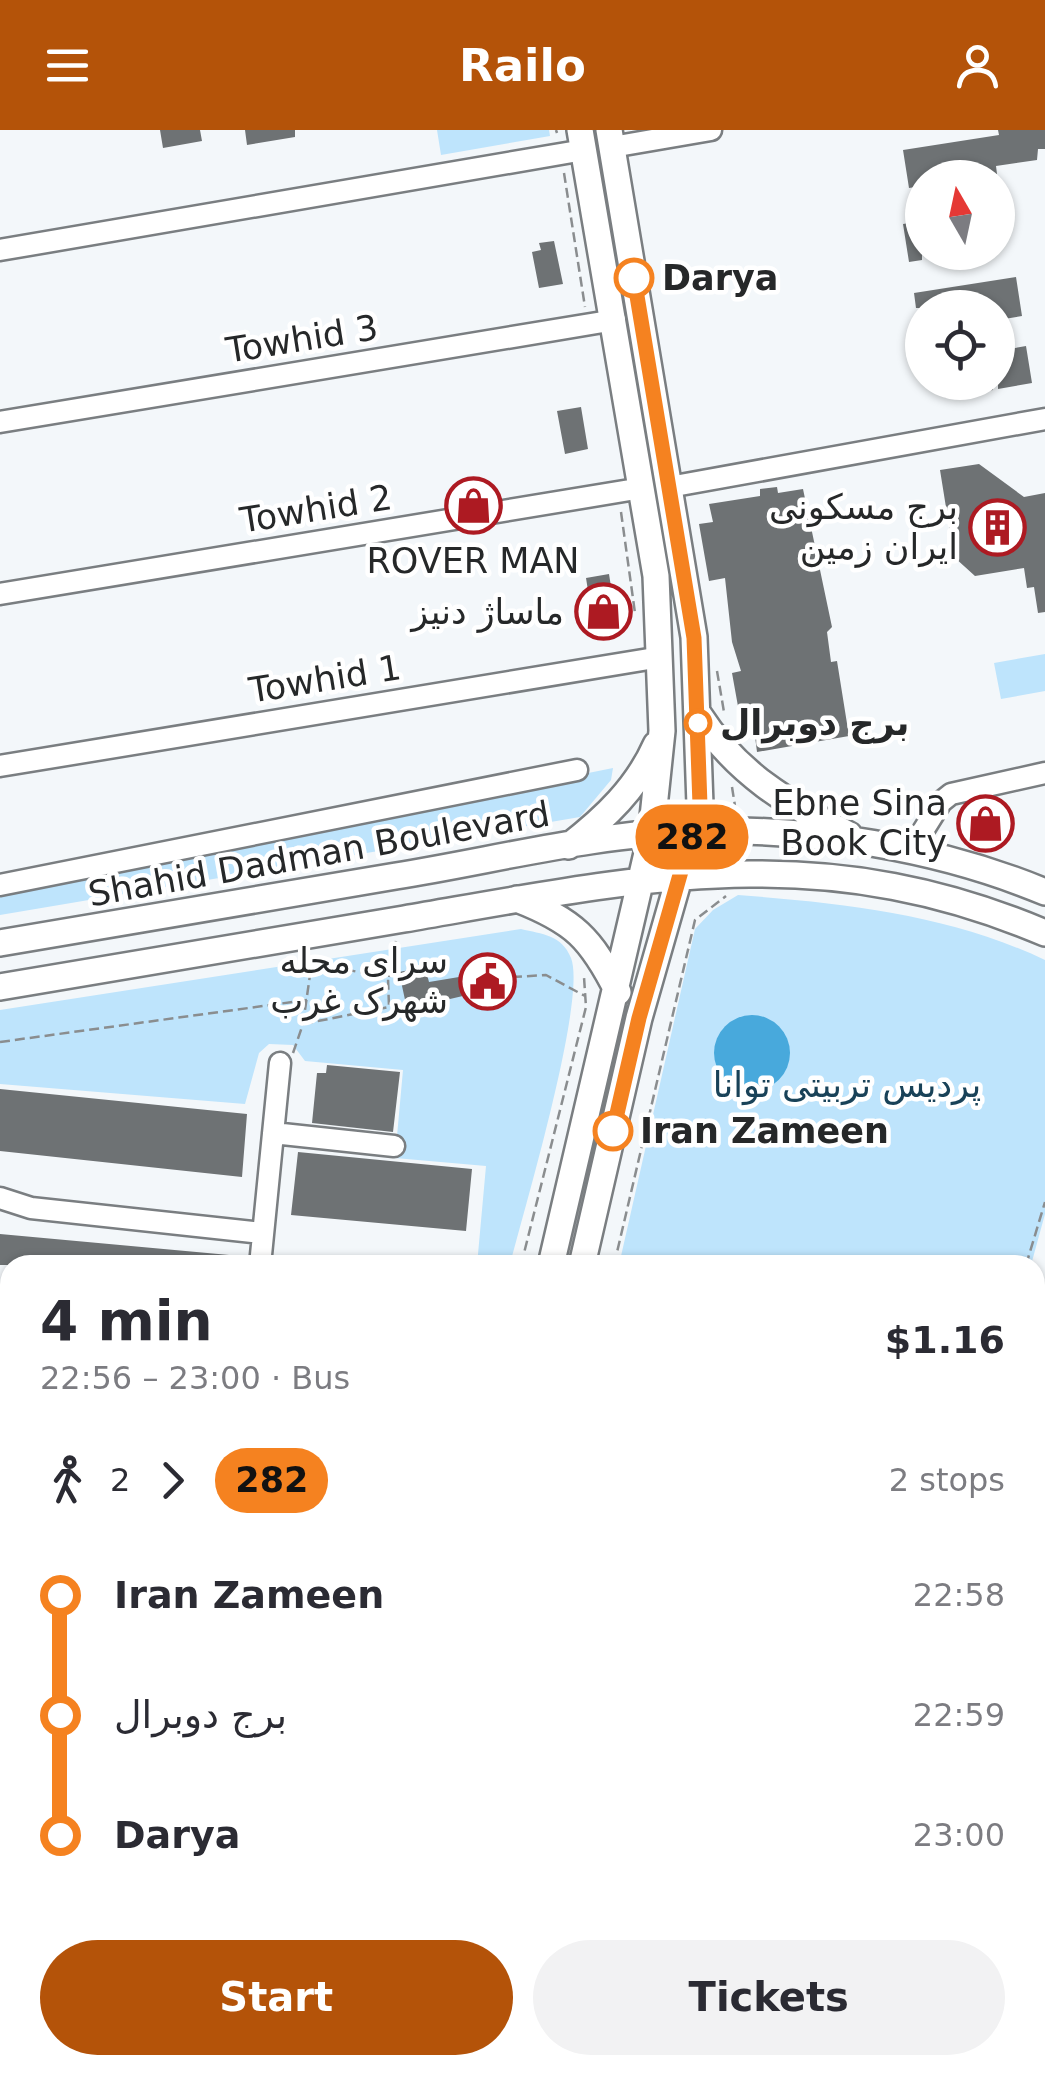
<!DOCTYPE html>
<html lang="en">
<head>
<meta charset="utf-8">
<style>
	body { margin:0; font-family:"DejaVu Sans",Vazirmatn,sans-serif; background:#f2f2f3; color:#2b2b33; height:100vh; display:flex; flex-direction:column; font-size:38px; white-space:nowrap }
	* { box-sizing:border-box; margin:0 }
	p { font-size:32px; color:#7c7c81 }
	.icon { flex:none; width:55px; height:55px; fill:none; stroke:currentColor; stroke-width:2; stroke-linecap:round; stroke-linejoin:round }
	.map { position:relative; flex:1; overflow:hidden }
	.details { position:absolute; left:0px; top:1125px; width:1045px; height:820px; display:flex; flex-direction:column; background:#fff; border-radius:30px 30px 0 0; box-shadow:0 2px 8px #0004 }
	.details>* { flex:none }
	.badge { padding:0 20px; border-radius:32px; font-size:35px; line-height:65px }
	.needle { width:65px; rotate:351deg }
	.tools { position:absolute; left:905px; top:30px; display:grid; gap:20px }
	.tools a { display:grid; place-items:center; width:110px; height:110px; border-radius:50%; background:#fff; box-shadow:0 2px 8px #0004; font-size:50px }
	.map>.badge { position:absolute; translate:-50% -50%; box-shadow:0 0 0 5px #fff }
	.legs { display:flex; align-items:center; gap:15px; height:110px; padding:0 40px; font-size:32px }
	.legs p { margin-inline-start:auto }
	.headline { display:flex; align-items:center; justify-content:space-between; height:170px; padding:0 40px }
	h1 { font-size:55px; font-weight:700; line-height:75px }
	.cta { display:flex; gap:20px; margin-top:auto; padding:20px 40px }
	.cta a { flex:1; height:115px; border-radius:60px; background:#b45309; color:#fff; font-size:40px; font-weight:700; line-height:115px; text-align:center }
	.cta a+a { background:#f2f2f3; color:#2b2b33 }
	ul { padding:0 40px; list-style:none }
	li { display:flex; align-items:center; gap:35px; height:120px; font-size:38px }
	li i { display:grid; place-items:center; width:15px; height:100%; margin:0 12px; background:currentColor }
	li i::after { content:''; width:25px; height:25px; margin:-12px; border:8px solid; border-radius:50%; background:#fff }
	li p { margin-inline-start:auto }
	li:first-child i { background:linear-gradient(#0000 50%,currentColor 0) }
	li:last-child i { background:linear-gradient(currentColor 50%,#0000 0) }
	header { display:flex; justify-content:space-between; align-items:center; height:130px; padding:0 40px; background:#b45309; color:#fff; font-size:45px; font-weight:700 }
	.map>svg:first-child { display:block }
	.green { fill:#bee4fc }
	.water { fill:#48a9dc }
	.building { fill:#6e7274 }
	.lines { fill:none; stroke-linecap:round; stroke-linejoin:round }
	.minor-casing { stroke:#7a7e81; stroke-width:25 }
	.major-casing { stroke:#7a7e81; stroke-width:30 }
	.path { stroke:#8a8d8f; stroke-width:2.5; stroke-dasharray:10 5; stroke-linecap:butt }
	.minor { stroke:#fff; stroke-width:20 }
	.major { stroke:#fff; stroke-width:25 }
	.line-1-casing { stroke:#fff; stroke-width:22 }
	.line-1 { stroke:#f58220; stroke-width:15 }
	.stop-1-dot { fill:#fff; stroke:#f58220; stroke-width:5 }
	.labels { text-anchor:middle; dominant-baseline:central; stroke-width:9; stroke-linejoin:round; paint-order:stroke }
	.stop-label { font-size:35px; font-weight:bold; fill:#262829; stroke:#fff; text-anchor:start }
	.street-label { font-size:35px; fill:#262829; stroke:#fff }
	.poi-label { font-size:35px; fill:#262829; stroke:#fff; text-anchor:end }
	.park-label { font-size:35px; fill:#194258; stroke:#fff }
</style>
</head>
<body>
<header><svg class="icon" aria-label="menu" viewBox="0 0 24 24"><path d="M4 6h16M4 12h16M4 18h16"/></svg>Railo<svg class="icon" aria-label="person" viewBox="0 0 24 24"><circle cx="12" cy="8" r="4"/><path d="M4 21q1-7 8-7t8 7"/></svg></header>
<div class="map">
<svg width="1045" height="1945" viewBox="0 0 1045 1945">
	<rect width="100%" height="100%" fill="#f3f7fa"/>
	<path class="green" d="M437,0H549L550,6L441,25Z
		M1045,524V561L1001,569L994,533Z
		M613,638L611,650L580,687L0,785V762Z
		M738,765C844,773 948,784 1045,830V1084L1031,1135H619L695,799L713,780Z
		M521,799C542,804 562,805 571,828C587,869 524,1080 510,1135H477L486,1036L395,1028L403,940L305,931L293,915L269,914L259,923L245,974L0,954V880Z"/>
	<path class="water" d="M714 923a38 38 0 1 1 76 0a38 38 0 1 1-76 0Z"/>
	<path class="building" d="M160,0H200L202,11L163,18Z
		M245,0H295V7L247,15Z
		M998,0H1045V19H1038L1037,30L996,36L997,44L922,48V56L909,58L903,20L999,5Z
		M922,91V130L909,132L903,94Z
		M554,111L563,154L539,158L532,122L541,120L539,113Z
		M1016,147L1022,186L998,190V178H916L914,163Z
		M1026,216L1032,253L998,259V221Z
		M942,252H993V260L945,268Z
		M581,277L588,319L565,324L557,281Z
		M979,334L1024,367L1045,363V482L1038,483L1034,457L1027,458L1024,438L975,446L954,427L940,340Z
		M777,357L778,363L803,359L832,497L827,502L831,532L837,531L849,606L757,622L753,591L741,593L732,543L741,541L732,512L725,448L709,451L699,394L713,392L709,374L760,366V359Z
		M609,444L616,488L593,492L586,448Z
		M494,833L499,865L481,868L480,862L407,879L399,842L425,837L429,852L477,844L475,837Z
		M327,935L400,942L393,1002L312,993L317,943H326Z
		M0,959L247,984L242,1047L0,1021Z
		M298,1022L472,1039L466,1101L291,1085Z
		M0,1104L240,1126V1135H0Z"/>
	<g class="lines">
		<defs>
			<path id="minor" d="M612,17L711,0
				M0,120L584,20
				M0,292L615,190
				M669,357L1045,289
				M0,464L642,358
				M0,636L661,527
				M911,720L941,672L951,664L1045,643
				M0,755L577,640
				M273,1003L394,1016
				M0,1068L31,1078L262,1103
				M260,1135L280,933
				M0,1215H10
				M1035,1287L1045,1282
				M1035,1575L1045,1570
				M0,1663L10,1691
				M1035,1853L1045,1848
				M852,1935L857,1945
				M34,1945L44,1935
				M506,1945L511,1935
				M595,1945L598,1935
				M733,1945L755,1935"/>
			<path id="major" d="M699,585C736,643 788,674 849,705
				M569,716C605,688 637,658 656,615
				M517,769C574,791 591,808 618,862
				M0,813C132,790 264,768 396,746C495,730 597,703 696,701C813,698 937,717 1045,762
				M0,857C135,834 270,812 404,789C637,749 817,706 1045,803
				M551,1135L651,706L662,601L656,446L580,0
				M582,1135L639,888L700,675L694,507L609,0
				M322,1945L325,1935
				M355,1945L358,1935"/>
		</defs>
		<use href="#minor" class="minor-casing"/>
		<use href="#major" class="major-casing"/>
		<path class="path" d="M556,0L557,3
			M564,43L585,177
			M621,382L635,483
			M717,541L724,582
			M732,657L735,676
			M389,847L396,811
			M497,848L546,845L585,866
			M303,894L389,877L388,848L329,836L318,826
			M0,912L307,870
			M293,923L303,894L313,824
			M235,1135L236,1125
			M521,1135L586,877L584,847
			M614,1135L695,790L726,766
			M1026,1135L1045,1072
			M1035,1158L1045,1179
			M0,1624L10,1627
			M0,1757L10,1771
			M0,1858L10,1856
			M0,1897L10,1895
			M0,1910L10,1899
			M0,1942L10,1934
			M5,1945L15,1935
			M294,1945L297,1935
			M389,1945L393,1935"/>
		<use href="#minor" class="minor"/>
		<use href="#major" class="major"/>
	</g>
	<g class="lines">
		<defs>
			<path id="line-1" d="M613,1001L639,888L700,675L694,508L634,148"/>
		</defs>
		<use href="#line-1" class="line-1-casing"/>
		<use href="#line-1" class="line-1"/>
	</g>
	<defs>
		<symbol id="shop-ring" viewBox="-11 -11 22 22"><circle r="9.5" fill="#fff" stroke="#ad1a22" stroke-width="1.5"/><path d="M-5-2.5h2.3a2.7 3.5 0 0 1 5.4 0H5L5.5 6h-11ZM-1.5-2.5h3a1.5 2.3 0 0 0-3 0Z" fill="#ad1a22"/></symbol>
		<symbol id="building-ring" viewBox="-11 -11 22 22"><circle r="9.5" fill="#fff" stroke="#ad1a22" stroke-width="1.5"/><path d="M-4-6H4V6H1V3H-1V6H-4ZM-2.5-4.3h1.7v1.8h-1.7ZM.8-4.3h1.7v1.8H.8ZM-2.5-1h1.7V.8h-1.7ZM.8-1h1.7V.8H.8Z" fill="#ad1a22"/></symbol>
		<symbol id="civic-ring" viewBox="-11 -11 22 22"><circle r="9.5" fill="#fff" stroke="#ad1a22" stroke-width="1.5"/><path d="M-.6-6.5H3V-4.5H.6V-3L4-1V1h2V6H-6V1h2V-1L-.6-3ZM-1.2 2.5V6h2.4V2.5Z" fill="#ad1a22"/></symbol>
	</defs>
	<g fill-rule="evenodd">
		<use href="#shop-ring" x="442" y="344" width="63" height="63"/>
		<use href="#building-ring" x="966" y="366" width="63" height="63"/>
		<use href="#shop-ring" x="572" y="450" width="63" height="63"/>
		<use href="#shop-ring" x="954" y="662" width="63" height="63"/>
		<use href="#civic-ring" x="456" y="820" width="63" height="63"/>
	</g>
	<g class="stop-1-dot">
		<circle cx="634" cy="148" r="18"/>
		<circle cx="698" cy="593" r="12"/>
		<circle cx="613" cy="1001" r="18"/>
	</g>
	<g class="labels">
		<g class="stop-label">
			<text x="662" y="148">Darya</text>
			<text x="720" y="593">برج دوبرال</text>
			<text x="640" y="1001">Iran Zameen</text>
		</g>
		<g class="street-label">
			<text transform="translate(302 209) rotate(-9)">Towhid 3</text>
			<text transform="translate(316 379) rotate(-9)">Towhid 2</text>
			<text transform="translate(325 549) rotate(-9)">Towhid 1</text>
			<text transform="translate(319 724) rotate(-10)">Shahid Dadman Boulevard</text>
		</g>
		<g class="poi-label">
			<text x="958" y="377">برج مسکونی<tspan x="958" dy="40">ایران زمین</tspan></text>
			<text x="473" y="431" text-anchor="middle">ROVER MAN</text>
			<text x="564" y="482">ماساژ دنیز</text>
			<text x="947" y="673">Ebne Sina<tspan x="947" dy="40">Book City</tspan></text>
			<text x="448" y="831">سرای محله<tspan x="448" dy="40">شهرک غرب</tspan></text>
		</g>
		<g class="park-label">
			<text x="847" y="955">پردیس تربیتی توانا</text>
		</g>
	</g>
</svg>
<div class="tools">
<a><svg class="needle" viewBox="-14 -14 28 28"><path d="M0-13l5 13h-10z" fill="#e53935"/><path d="M0 13l5-13h-10z" fill="#7c7c81"/></svg></a>
<a><svg class="icon" aria-label="locate" viewBox="0 0 24 24"><circle cx="12" cy="12" r="6"/><path d="M12 2v4M12 18v4M2 12h4M18 12h4"/></svg></a>
</div>
<b class="badge" style="left:692px;top:707px;background:#f58220;color:#111">282</b>
<section class="details">
<div class="headline"><div><h1>4 min</h1><p>22:56 – 23:00 · Bus</p></div><b>$1.16</b></div>
<div class="legs"><svg class="icon" aria-label="walk" viewBox="0 0 24 24"><circle cx="13" cy="4" r="2"/><path d="M13 8l-2 6 4 7M11 14l-3 7M7 12l3-4h3l4 4"/></svg>2<svg class="icon" aria-label="forward" viewBox="0 0 24 24"><path d="M9 5l7 7-7 7"/></svg><b class="badge" style="background:#f58220;color:#111">282</b><p>2 stops</p></div>
<ul>
<li><i style="color:#f58220"></i><b>Iran Zameen</b><p>22:58</p></li>
<li><i style="color:#f58220"></i><span>برج دوبرال</span><p>22:59</p></li>
<li><i style="color:#f58220"></i><b>Darya</b><p>23:00</p></li>
</ul>
<div class="cta"><a>Start</a><a>Tickets</a></div>
</section>
</div>
</body>
</html>
